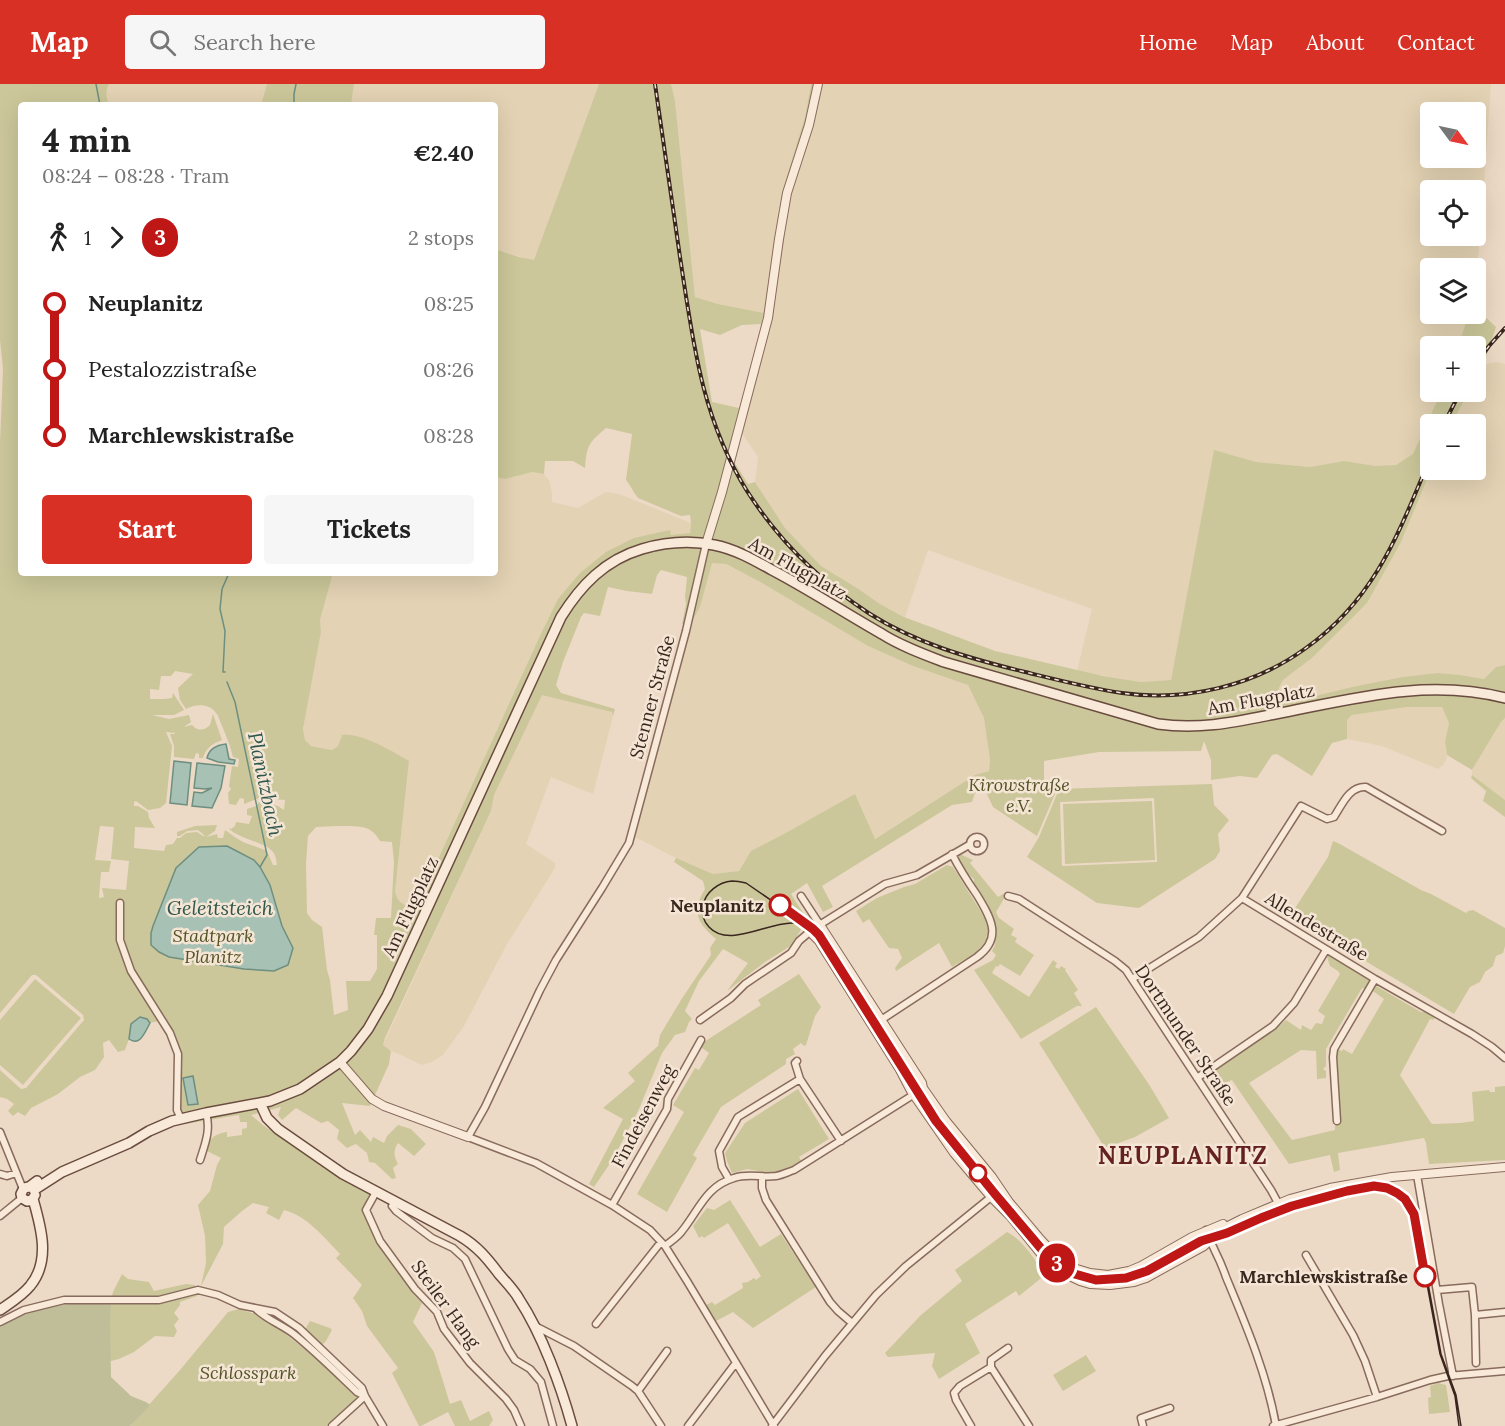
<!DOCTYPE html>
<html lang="en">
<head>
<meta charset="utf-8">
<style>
	body { margin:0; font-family:Lora,serif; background:#f6f6f6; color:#222; height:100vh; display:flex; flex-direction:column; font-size:22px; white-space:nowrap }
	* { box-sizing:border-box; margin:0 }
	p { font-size:20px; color:#767676 }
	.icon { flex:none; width:33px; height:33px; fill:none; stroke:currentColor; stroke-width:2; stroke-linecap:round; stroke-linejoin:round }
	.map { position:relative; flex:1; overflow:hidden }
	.side { position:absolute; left:18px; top:18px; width:480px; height:474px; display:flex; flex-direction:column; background:#fff; border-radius:6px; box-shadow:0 6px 24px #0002 }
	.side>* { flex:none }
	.badge { padding:0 12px; border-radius:20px; font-size:21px; line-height:39px }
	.needle { width:39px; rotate:123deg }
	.fabs { position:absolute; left:1420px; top:18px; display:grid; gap:12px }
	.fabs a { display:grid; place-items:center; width:66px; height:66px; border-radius:6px; background:#fff; box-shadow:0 6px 24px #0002; font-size:30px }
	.map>.badge { position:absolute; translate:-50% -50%; box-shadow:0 0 0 3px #fff }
	.legs { display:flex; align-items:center; gap:9px; height:66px; padding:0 24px; font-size:20px }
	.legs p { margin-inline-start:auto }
	.head { display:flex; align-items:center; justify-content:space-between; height:102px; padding:0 24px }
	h1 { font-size:33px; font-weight:700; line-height:45px }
	.action { display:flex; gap:12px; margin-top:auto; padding:12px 24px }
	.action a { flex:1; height:69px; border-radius:6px; background:#d93025; color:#fff; font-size:24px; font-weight:700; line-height:69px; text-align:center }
	.action a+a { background:#f6f6f6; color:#222 }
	ul { padding:0 24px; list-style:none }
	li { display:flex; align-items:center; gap:21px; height:66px; font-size:22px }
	li i { display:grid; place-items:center; width:9px; height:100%; margin:0 8px; background:currentColor }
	li i::after { content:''; width:15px; height:15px; margin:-8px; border:4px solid; border-radius:50%; background:#fff }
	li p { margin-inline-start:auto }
	li:first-child i { background:linear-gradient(#0000 50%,currentColor 0) }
	li:last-child i { background:linear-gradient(currentColor 50%,#0000 0) }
	header { display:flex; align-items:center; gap:36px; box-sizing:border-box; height:84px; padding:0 30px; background:#d93025; color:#fff }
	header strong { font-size:28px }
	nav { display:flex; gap:33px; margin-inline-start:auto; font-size:21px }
	.search { width:420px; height:54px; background:#f6f6f6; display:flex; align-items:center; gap:15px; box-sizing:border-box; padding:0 21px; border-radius:6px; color:#767676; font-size:22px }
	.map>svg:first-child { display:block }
	.farmland { fill:#e3d2b3; fill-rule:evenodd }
	.green { fill:#cbc79a; fill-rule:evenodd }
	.cemetery { fill:#c0bd99 }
	.water { fill:#a7c1b4; stroke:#6e8f80; stroke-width:1.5 }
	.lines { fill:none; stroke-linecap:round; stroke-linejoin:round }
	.stream { stroke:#6e8f80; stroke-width:1.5 }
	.minor-casing { stroke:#886b5c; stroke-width:9 }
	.tertiary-casing { stroke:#886b5c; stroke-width:10 }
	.secondary-casing { stroke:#6a4c3f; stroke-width:12 }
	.minor { stroke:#f8e9d9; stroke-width:6 }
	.tertiary { stroke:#f8e9d9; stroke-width:8 }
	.secondary { stroke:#f8e9d9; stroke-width:9 }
	.tram { stroke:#39271f; stroke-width:1.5 }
	.rail-casing { stroke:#39271f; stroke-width:4 }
	.rail { stroke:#f5e5d5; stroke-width:1.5; stroke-dasharray:4.5; stroke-linecap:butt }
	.line-1-casing { stroke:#fff; stroke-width:14 }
	.line-1 { stroke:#be1716; stroke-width:9 }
	.stop-1-dot { fill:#fff; stroke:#be1716; stroke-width:3 }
	.labels { text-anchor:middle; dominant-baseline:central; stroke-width:5; stroke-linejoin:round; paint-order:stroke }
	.street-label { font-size:18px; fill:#39271f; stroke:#f5e5d5 }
	.park-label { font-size:18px; font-style:italic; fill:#525427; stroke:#f5e5d5 }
	.stop-label { font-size:18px; font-weight:bold; fill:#39271f; stroke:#f5e5d5; text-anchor:end }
	.water-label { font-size:20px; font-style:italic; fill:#2f584d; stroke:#f5e5d5 }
	.district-label { font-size:24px; font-weight:bold; letter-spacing:1.5px; fill:#642120; stroke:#f5e5d5 }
</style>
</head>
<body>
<header>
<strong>Map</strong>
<div class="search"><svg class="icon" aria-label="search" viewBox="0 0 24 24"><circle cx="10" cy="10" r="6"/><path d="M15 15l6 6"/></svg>Search here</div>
<nav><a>Home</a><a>Map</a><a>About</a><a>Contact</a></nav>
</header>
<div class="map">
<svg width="1505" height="1342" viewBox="0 0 1505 1342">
	<rect width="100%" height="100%" fill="#eddac6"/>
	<path class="farmland" d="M109,0H267L261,21H110L107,18L106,4Z
		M354,0H599L534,177L495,165V21H351Z
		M671,0H811L805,33L784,102L764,229L718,220L695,213L675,17Z
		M821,0H1491L1480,157L1476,189V184H1431V230H1469L1458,262H1431V308H1441L1413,371L1404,377L1396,381L1389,382H1376L1344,377L1310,383L1256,378L1214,367L1171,596L1141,598L1077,587L1092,525L928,466L905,533L880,520L857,504L821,482L785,444L755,398L758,373L741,348L771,243L791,112L811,42ZM1431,28H1476V74H1431ZM1431,106H1476V152H1431Z
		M1496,278L1505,280V581L1496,583L1484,595L1460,591L1437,589L1352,603L1295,617L1282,615L1278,606L1283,596L1312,574L1401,458L1431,386H1476V340H1451L1469,308H1476V292L1478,287L1483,282L1490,279Z
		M532,388L544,390L550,398L552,410V418L578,424L606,408L619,410L691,439L690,450L670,451V446L539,554L419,817L411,823L402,820L396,814L395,807L409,677L342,651L338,662L332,666L311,662L305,657L303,645L321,548L320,536L333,489H495V393L505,395Z
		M712,478L725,480L762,499L868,562L913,582L968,601L984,634L990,676L989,687L975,691L874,755L784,750L751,767L739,787L713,790L676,774L635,753L683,572L694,534L700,523Z
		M542,610L612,628L613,632L593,710L551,693L526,760L555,779V784L507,860L464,942L443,971L432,978L422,981L388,965L383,961L491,727L494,711Z
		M1407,623H1442L1449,639L1445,658L1447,674L1443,681L1438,685L1382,662L1347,655V636L1352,631Z
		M1505,634V716L1472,691V686L1501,638Z"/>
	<path class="green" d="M0,0H109C105,6 106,16 110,21H21V489H333L320,536L321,548L303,645L305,656L311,662L332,666L338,662L342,651C361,648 392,667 409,677L395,807C397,817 401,820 411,823L419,817L539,554L558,515L580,489L606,468L634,454L670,446L671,451L690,449L691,439L690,431L681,432L638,414C633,408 631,402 626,396L632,350L606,344C589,359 587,360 585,384L573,377H545L544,390L532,388L505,395L495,393V165L519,173L534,176L599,0H671L675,17L695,213L718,220L764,229L784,102L805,33L811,0H821L811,42L791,112L773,228L764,229L761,240L742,241L720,251L700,245L712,318L739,324L728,368L748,400L755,398L785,444L821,482L857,504L880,520L904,533L995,567L1103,592L1141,598L1171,596L1214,366L1256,378L1310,383L1344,377L1376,382L1396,381L1413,370L1441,308H1469L1451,340H1431V386L1401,458L1367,519L1312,574L1283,596L1278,606L1282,615L1295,617L1352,603L1403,593L1438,589L1460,591L1484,595L1496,583L1505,581V634L1501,638L1472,686L1447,671L1445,658L1449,639L1442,623H1407L1352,631L1347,636V655L1332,659L1312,692L1277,670L1272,671L1257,694L1240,692L1211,696V676L1204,657L1201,667L1099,668L1044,677V705H1055V710L1037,752L993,723L986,708L975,709L972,718L952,721L822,802L833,823L823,828L807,799L791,810L807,835L792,861L765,878L727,907L748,879L723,865L699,897L685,927L692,935L689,938L685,948L675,951L662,969L639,1025L613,1075L594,1103L589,1100L623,1035L603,1024L635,997L628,989L658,962L660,951L681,916L711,871L710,864L716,855C697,839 691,827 705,805L703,797L674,778L676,774L713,790L739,787L751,767L784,750L855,710L875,755L975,691L989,687L990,676L984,634L968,601L913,582L868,562L762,499L726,480L712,479L700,523L694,534L691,542L682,540L686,520L685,513L687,493L661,486L657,491L652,510L627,507L608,503L600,532L584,529L581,533L563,578L556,601L561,609L615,625L613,632L612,628L542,611L494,711L491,727L385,954L383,961L391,967L389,980L370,1022L342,1019L355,1051L360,1046L371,1058L373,1053L384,1059L387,1052L398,1041L411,1045L426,1060L414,1072L398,1059C393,1066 394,1073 398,1080L393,1084L396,1094L392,1095L375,1079L369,1078L367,1069L356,1060L347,1064L337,1055L339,1046L328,1037L321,1039L296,1024L282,1036L278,1031L281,1023L251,1031L264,1042L372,1110L363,1124L380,1156L412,1208L422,1219L413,1238L434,1268L450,1320L461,1316L470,1337L489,1327L493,1336L489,1342H455L448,1328L421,1342H419L392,1289L398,1284L367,1242L362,1227L353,1214L362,1201L336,1174L340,1170C324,1153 307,1132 284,1126L279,1136L266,1129L269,1123L253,1119L242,1127L224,1143L223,1160L201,1202L206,1179L205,1152L198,1121L210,1107L217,1081L221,1074L205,1066C209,1054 215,1050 227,1048V1053L242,1051V1045L247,1044V1038H240L239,1031L185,1040L180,1026L181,969L178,959L164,936L150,939L147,935L140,933L131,940L129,955L125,966L118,968L109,956L103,959L104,973L95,986L80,993L58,1010L31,1024L25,1032L18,1028L13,1032L8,1027L14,1020L7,1015L0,1013V986L21,1005L26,1004L84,936L83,931L36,891H32L0,929V358L3,285L0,256ZM175,587L193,590L178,604L180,616L186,625C195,620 209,619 216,629C219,632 220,638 222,642C227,654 230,661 233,673L239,675L238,683L232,682L229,702L231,705L228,709L229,720L236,721L240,714L244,715V720L259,714L285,716L284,726L278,722L259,718L256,722L247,725V731L252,732L249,740L236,738L235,742L231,745L228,744C239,755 264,758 272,767C276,771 276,776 277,781H273L267,767C259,763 245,760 238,755C234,753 230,749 225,746L223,754H218L217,750L206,753L215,747L217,741L195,742L177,748V752H180L187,747L198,746L205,752H203L197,748L186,749L180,754H177L173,760L166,761L164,767L134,764L135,743L155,744L149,734L148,728L138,722H134V718L136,717L148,726L160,724L166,719L172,662L166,648L173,649L175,648L174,650H170L174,662V673L194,675L196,669L199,670V674H203C206,664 212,660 222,656L213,630L210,641C204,647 197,647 192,641L184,643L191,638L189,631L169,635L152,631H174L184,626L173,609L172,614L163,615H150V605L159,606L161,592H171ZM100,742L114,743L111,775L129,777L126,806L102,804L104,813L99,814L101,788H109L111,777L95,776ZM339,742C357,743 370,739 380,757L392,758L394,778L391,834H376L374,851H377V885L370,897H346L348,926L334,931L330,896L327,886L322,843L312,836L307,829L306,779L308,752L316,743Z
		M267,0H354L351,21H261Z
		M1476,224L1496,243L1483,282L1476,292V262H1458L1469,230H1476Z
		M1472,691L1505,716V733L1483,717L1486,707L1471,694Z
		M1212,700L1214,721L1229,736L1218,750L1220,767L1215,775L1139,824L1097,819L1027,773L1039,753L1057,710V705ZM1154,714L1157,778L1062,782L1060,718Z
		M1152,717L1155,776L1065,780L1063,720Z
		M1333,757L1338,759L1421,806L1431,810L1466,829L1468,827L1473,826L1505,844V862L1503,869L1496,872L1493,882L1485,888L1480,898L1470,903L1454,930L1290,832L1328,773Z
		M957,771H962L973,776L970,779L998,813L1003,810L1005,813L996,828L999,834L1014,845L1011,851L1017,854L1015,858L1034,871L1020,892L1000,880L998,883L996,882L992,889L1029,913L1053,876L1057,879L1055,883L1059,885L1061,882L1066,885L1065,886L1078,906L1074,909L1082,922H1077L1021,955L974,886L993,876L996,871L992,867L995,861L996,843L991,829L974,802V795L968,790Z
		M947,781L953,783L988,839C990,865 972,871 952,883L939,859L896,887L895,884L902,874L898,865L889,864L869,835L863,839L856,827L877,814L904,803L915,800Z
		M1329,870L1366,891L1370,896L1365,905L1362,904L1326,965V982L1323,985L1326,987V994L1317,995L1316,967L1301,966L1249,999L1292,1056L1335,1046L1334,972L1336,964L1342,967L1343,965L1352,970L1384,915L1373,907L1376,902L1421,928H1426L1435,933L1433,936L1430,935L1400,991L1431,1039L1433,1040L1460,1039L1474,1037L1472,1008L1489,1006L1490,1008H1495V1003L1505,1002V1076L1429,1080L1426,1059L1424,1054L1338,1069L1340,1086L1334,1088L1330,1071L1289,1080L1232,996L1225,999L1211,989L1279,942L1286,936L1301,946L1302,941L1311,946L1316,939L1322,940L1325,932L1318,927L1340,890L1338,887L1330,882L1327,873Z
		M799,890L821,923L815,932L806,961L804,962L801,959L793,965L795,970L786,975V980L721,1023L693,1071L697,1074L667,1128L637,1110L684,1028L673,1021L695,984L699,986L709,969L701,963L704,958L761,921L758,916Z
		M35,895L81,934L23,1001L0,981V936Z
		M1096,923L1150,1002L1169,1034L1135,1053L1105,1064L1039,959Z
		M798,1005L829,1055L799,1073L802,1078L785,1087L775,1089L764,1088L747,1085L732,1089L727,1077L725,1069L745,1039Z
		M730,1116L760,1163L781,1150L816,1203L753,1244L733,1228L716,1237L706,1221L712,1218L715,1221L743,1204L742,1199L748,1198L754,1194L756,1196L761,1192L728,1139L704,1154L702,1152L699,1154L693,1142L707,1124L714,1126Z
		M1007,1148C1024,1157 1034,1175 1045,1191L1019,1212L1016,1207L965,1240L980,1269L939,1295L932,1282L935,1269L888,1273L885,1269L921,1231L962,1197L955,1186Z
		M122,1190L128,1195L149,1198L154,1207L186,1200L195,1201L197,1212L180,1218V1221L174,1229L179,1235L174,1241L177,1247L174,1253L155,1252L134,1268L119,1275L111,1277L0,1270L33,1228L78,1217L111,1216L113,1208Z
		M239,1225L258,1231L278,1244L327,1283L360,1313L327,1342H130L180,1286L228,1228Z
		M310,1237L330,1244L332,1246L326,1257L321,1262L304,1247Z
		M1086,1271L1096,1287L1063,1307L1053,1291Z
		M1438,1299L1446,1301L1450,1328L1429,1330L1428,1314L1431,1313L1430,1302Z"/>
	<path class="cemetery" d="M75,1219H111L110,1237L111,1293L131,1312L146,1318L150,1321L130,1342H0V1241C24,1228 49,1223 75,1219Z"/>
	<path class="water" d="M226,660L229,675L235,676L234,680L218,678L207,674C209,665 217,661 226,660Z
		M174,677L191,679L187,721L170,719Z
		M197,679L225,682L221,704L212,724L192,722L194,708L202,709L212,704L205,705L194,704Z
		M227,762L254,776L260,783L270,801L282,842L293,864L288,881L274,887L244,885L169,873L159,868L151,861V849L153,842L176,784L199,763Z
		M140,933L147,935L150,939C145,948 140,963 129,955L131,940Z
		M193,992L198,1020L188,1021L183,994Z"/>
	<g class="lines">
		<path class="stream" d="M96,0L100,21
			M294,21V10L296,0
			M225,588H223L225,547L220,525L222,505L229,489
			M227,598L235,618L267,771L260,783"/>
		<defs>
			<path id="minor" d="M706,460L686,547L629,759L602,804L556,876L540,906L485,1023L468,1053L536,1079L612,1121L650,1146L665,1162L687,1197L774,1342
				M970 760a7 7 0 1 1 14 0a7 7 0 1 1-14 0Z
				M801,812L820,841
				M1008,812L1019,815L1115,877L1126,886L1271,1106L1278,1119
				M1242,814L1375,895L1472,950L1492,963L1505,974
				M120,819V856L131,887L170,949L178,970L177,1026L181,1035
				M1132,895L1199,853L1242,814L1301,722L1327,735L1334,733C1342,721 1349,702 1366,703L1442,747
				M700,936L731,914L745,900L791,869L799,857L813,845L885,800L917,791L969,761
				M881,936L977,873C1003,854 991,834 977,811C968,798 959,784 952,770
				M797,977L795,979L800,995L841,1057
				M1197,994L1273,942L1294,919L1326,866
				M1337,1037L1333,973L1334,965L1375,895
				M0,1048L23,1105
				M200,1076C205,1060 211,1046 206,1029
				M0,1090L7,1092L16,1089
				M1417,1091L1439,1220L1453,1292
				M762,1092V1104L766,1116L830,1218L838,1227L852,1239
				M729,1095L722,1083L719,1067L738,1033L800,995
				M376,1108L366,1126L380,1157L415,1205L437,1228L444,1245L470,1279L506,1315L514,1326L521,1342
				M395,1118L392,1122L396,1127L432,1154L453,1164L465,1175L508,1265L515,1276L530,1285L541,1298L553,1342
				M612,1121L667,1025L668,1015L701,956
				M0,1132L22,1114
				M1206,1146C1207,1155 1212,1159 1215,1167C1219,1175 1223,1184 1226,1193C1246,1241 1267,1290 1276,1342
				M665,1162C671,1157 678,1153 682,1147C699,1126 706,1102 734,1094C748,1089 762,1094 776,1092C782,1091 788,1088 794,1086L913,1011
				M1306,1171L1353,1251L1365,1277L1377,1313
				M1437,1206L1472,1203L1475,1231L1476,1279
				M256,1225C267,1236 283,1241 295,1251C317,1269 337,1289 357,1308L365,1312
				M1475,1231L1505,1228
				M0,1238L24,1226L64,1216H159L198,1206L218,1211L240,1221L275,1228L299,1244L362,1304L365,1312L383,1342
				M596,1240L661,1158
				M535,1242L574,1262L632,1302L638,1307L661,1342
				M1008,1264L991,1276V1283L1029,1342
				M638,1307L667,1267
				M332,1342L365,1312
				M688,1342L735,1280
				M772,1342L825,1272L876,1211L906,1182L991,1113
				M971,1342L956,1316L954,1309L960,1302L991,1283
				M1143,1342L1141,1334L1170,1324
				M1273,1342L1377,1313L1430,1296L1448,1292L1505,1287"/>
			<path id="tertiary" d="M706,460L722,408L768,234L779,155L787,109L809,41L818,0
				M820,841L922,999L923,1004L946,1037L992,1093L1009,1118L1041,1156L1055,1171L1064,1178L1077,1185L1090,1189L1108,1191L1129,1187L1141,1182L1192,1153L1223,1140
				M810,848L819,857L899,984L911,1007L954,1069L991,1113L1011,1133L1046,1176L1059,1187L1080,1197L1090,1200L1110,1201L1134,1198L1146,1194L1204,1162L1220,1146L1242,1135L1290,1115L1330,1104L1392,1093L1505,1083
				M340,978L372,1015L384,1022L468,1053"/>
			<path id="secondary" d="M260,1019L267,1034L278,1045L343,1090L460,1152C477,1162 487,1174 499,1190C506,1198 514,1206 519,1215C542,1250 561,1302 572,1342
				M34,1106L62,1088L129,1059L149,1047L172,1037L206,1029L270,1017L300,1005L340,978L351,967L368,945L387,912L561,533C581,501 605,476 642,465C666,458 689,456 714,461C735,465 754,476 772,486C810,506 845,529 882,550C901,562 923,570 944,578L1158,640C1200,646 1235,638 1275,630C1353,615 1426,594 1505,614
				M35,1111L32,1116L27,1117L22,1114L21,1110L24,1104L29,1103L37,1097
				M0,1226C10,1219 22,1212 30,1202C51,1177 41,1143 33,1115"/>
		</defs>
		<use href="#minor" class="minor-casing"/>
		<use href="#tertiary" class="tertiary-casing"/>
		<use href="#secondary" class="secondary-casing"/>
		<use href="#minor" class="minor"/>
		<use href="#tertiary" class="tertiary"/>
		<use href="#secondary" class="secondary"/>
		<path class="tram" d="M1459,1342L1455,1312L1440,1270L1414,1130L1405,1115L1397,1109L1387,1104L1374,1103L1347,1107L1292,1122L1261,1134L1227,1149L1201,1157L1147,1187L1126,1194L1096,1196L1071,1189L1044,1168L995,1110L936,1037L823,857L813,845L746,799C742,798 737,797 732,797C719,798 705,808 703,822C701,830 704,838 709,843C729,865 769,837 794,839C807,840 817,849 826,857L938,1036L1038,1159C1057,1179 1080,1196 1109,1195C1143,1193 1166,1170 1195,1156C1205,1152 1216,1150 1226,1147C1243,1141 1259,1132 1276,1125C1300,1116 1325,1110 1351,1105C1361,1103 1371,1099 1382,1101C1398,1104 1408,1115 1415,1129L1441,1270L1456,1311L1461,1342"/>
		<defs>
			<path id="rail" d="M655,0C663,58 672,115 680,173C693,257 701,333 747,407C779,457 821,498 870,530C916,559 968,574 1021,587C1054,595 1088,604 1122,609C1186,618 1254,602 1306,564C1376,514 1399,448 1431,372
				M1476,280L1489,262L1505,244
				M1444,340L1460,308"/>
		</defs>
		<use href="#rail" class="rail-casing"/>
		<use href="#rail" class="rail"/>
	</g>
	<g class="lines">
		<defs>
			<path id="line-1" d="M780,821L813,845L819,851L936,1037L995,1110L1044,1168L1071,1189L1096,1196L1126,1194L1147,1187L1201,1157L1227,1149L1261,1134L1292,1122L1347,1107L1374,1102L1387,1104L1397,1109L1405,1115L1414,1130L1425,1192"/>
		</defs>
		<use href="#line-1" class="line-1-casing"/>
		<use href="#line-1" class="line-1"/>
	</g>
	<g class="stop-1-dot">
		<circle cx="780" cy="821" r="10"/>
		<circle cx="978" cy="1089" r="8"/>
		<circle cx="1425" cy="1192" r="10"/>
	</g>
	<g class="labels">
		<g class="street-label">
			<text transform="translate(798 484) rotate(29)">Am Flugplatz</text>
			<text transform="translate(652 613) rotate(-75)">Stenner Straße</text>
			<text transform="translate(1261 615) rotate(-10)">Am Flugplatz</text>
			<text transform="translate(410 823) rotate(-65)">Am Flugplatz</text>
			<text transform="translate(1317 842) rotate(31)">Allendestraße</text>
			<text transform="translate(1186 951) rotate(56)">Dortmunder Straße</text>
			<text transform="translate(643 1032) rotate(-62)">Findeisenweg</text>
			<text transform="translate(446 1220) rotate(54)">Steiler Hang</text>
		</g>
		<g class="park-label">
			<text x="1019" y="700">Kirowstraße<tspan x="1019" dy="21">e.V.</tspan></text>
			<text x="213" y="851">Stadtpark<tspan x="213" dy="21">Planitz</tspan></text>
			<text x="248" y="1288">Schlosspark</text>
		</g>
		<g class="stop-label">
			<text x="764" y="821">Neuplanitz</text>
			<text x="1408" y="1192">Marchlewskistraße</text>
		</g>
		<g class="water-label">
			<text transform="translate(266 700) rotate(78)">Planitzbach</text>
			<text x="220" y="823">Geleitsteich</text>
		</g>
		<g class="district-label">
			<text x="1183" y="1071">NEUPLANITZ</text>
		</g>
	</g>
</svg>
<div class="fabs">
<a><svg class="needle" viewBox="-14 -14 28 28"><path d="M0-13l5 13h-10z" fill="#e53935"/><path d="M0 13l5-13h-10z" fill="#767676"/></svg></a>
<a><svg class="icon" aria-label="locate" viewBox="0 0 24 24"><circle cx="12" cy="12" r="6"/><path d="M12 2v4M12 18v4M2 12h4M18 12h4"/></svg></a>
<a><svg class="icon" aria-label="layers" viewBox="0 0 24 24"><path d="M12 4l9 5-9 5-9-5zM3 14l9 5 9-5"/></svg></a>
<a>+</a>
<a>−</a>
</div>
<b class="badge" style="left:1057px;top:1179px;background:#be1716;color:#fff">3</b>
<section class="side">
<div class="head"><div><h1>4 min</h1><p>08:24 – 08:28 · Tram</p></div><b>€2.40</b></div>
<div class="legs"><svg class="icon" aria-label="walk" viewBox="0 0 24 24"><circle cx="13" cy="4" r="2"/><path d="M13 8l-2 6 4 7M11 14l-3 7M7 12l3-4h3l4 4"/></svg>1<svg class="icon" aria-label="forward" viewBox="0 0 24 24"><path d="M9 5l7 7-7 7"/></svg><b class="badge" style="background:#be1716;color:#fff">3</b><p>2 stops</p></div>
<ul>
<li><i style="color:#be1716"></i><b>Neuplanitz</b><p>08:25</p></li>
<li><i style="color:#be1716"></i><span>Pestalozzistraße</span><p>08:26</p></li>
<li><i style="color:#be1716"></i><b>Marchlewskistraße</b><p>08:28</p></li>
</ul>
<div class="action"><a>Start</a><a>Tickets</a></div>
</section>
</div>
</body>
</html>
